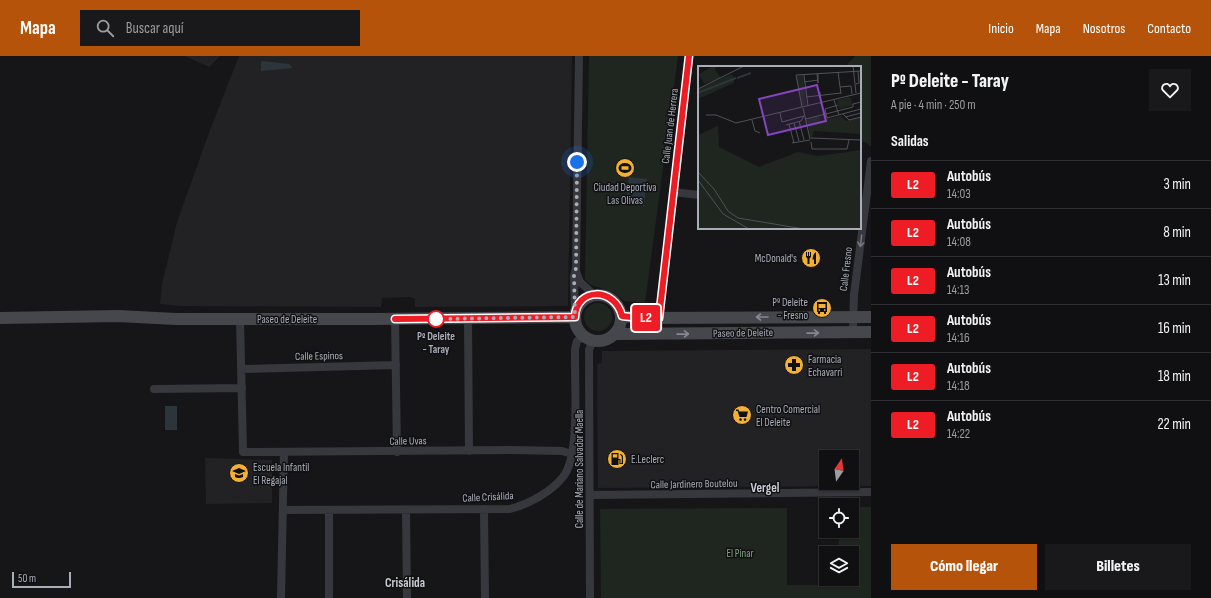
<!DOCTYPE html>
<html lang="es">
<head>
<meta charset="utf-8">
<style>
	body { margin:0; font-family:"Sofia Sans Condensed",sans-serif; background:#19191b; color:#f1f3f6; height:100vh; display:flex; flex-direction:column; font-size:15px; white-space:nowrap }
	* { box-sizing:border-box; margin:0 }
	p { font-size:13px; color:#9c9d9f }
	.icon { flex:none; width:22px; height:22px; fill:none; stroke:currentColor; stroke-width:2; stroke-linecap:round; stroke-linejoin:round }
	.map { position:relative; flex:1; overflow:hidden }
	.panel { display:flex; flex-direction:column; background:#101012; width:340px }
	.panel>* { flex:none }
	.badge { padding:0 8px; border-radius:3px; font-size:14px; line-height:26px }
	.needle { width:26px; rotate:14deg }
	.controls { position:absolute; left:819px; top:394px; display:grid; gap:8px }
	.controls a { display:grid; place-items:center; width:40px; height:40px; border-radius:0px; background:#101012; box-shadow:0 1px 3px #0004,0 0 0 1px #303032; font-size:20px }
	.scale { position:absolute; left:12px; bottom:10px; width:59px; box-sizing:border-box; padding-left:4px; border:2px solid #a8adb8; border-top:0; font-size:11px; line-height:14px; white-space:nowrap; color:#a8adb8; -webkit-text-stroke:3px #111113; paint-order:stroke }
	.you { position:absolute; width:20px; height:20px; margin:-10px; border:3px solid #fff; border-radius:50%; background:#1a73e8; box-shadow:0 0 0 6px #1a73e833 }
	.map>.badge { position:absolute; translate:-50% -50%; box-shadow:0 0 0 2px #fff }
	h2 { padding:0 20px; font-size:15px; line-height:36px }
	.round { display:grid; place-items:center; flex:none; width:42px; height:42px; border-radius:0px; background:#19191b }
	.head { display:flex; align-items:center; justify-content:space-between; height:68px; padding:0 20px }
	h1 { font-size:19px; font-weight:800; line-height:30px }
	.primary-button { display:flex; gap:8px; margin-top:auto; padding:8px 20px }
	.primary-button a { flex:1; height:46px; border-radius:0px; background:#b45309; color:#fff; font-size:16px; font-weight:800; line-height:46px; text-align:center }
	.primary-button a+a { background:#19191b; color:#f1f3f6 }
	ul { padding:0; list-style:none }
	li { display:flex; align-items:center; gap:12px; height:48px; padding:0 20px; border-top:1px solid #303032 }
	li div { flex:1 }
	li b { display:block; font-size:15px }
	li em { font-style:normal }
	li .badge { min-width:44px; font-weight:700; text-align:center }
	header { display:flex; align-items:center; gap:24px; box-sizing:border-box; height:56px; padding:0 20px; background:#b45309; color:#fff }
	header strong { font-size:19px }
	nav { display:flex; gap:22px; margin-inline-start:auto; font-size:14px }
	.search { width:280px; height:36px; background:#19191b; display:flex; align-items:center; gap:10px; box-sizing:border-box; padding:0 14px; border-radius:0px; color:#9c9d9f; font-size:15px }
	main { display:flex; flex:1; min-height:0 }
	.map>svg:first-child { display:block }
	.built { fill:#222225; fill-rule:evenodd }
	.green { fill:#1e261f }
	.water { fill:#2c353c }
	.lines { fill:none; stroke-linecap:round; stroke-linejoin:round }
	.street { stroke:#37383d; stroke-width:8 }
	.secondary { stroke:#45474d; stroke-width:12 }
	.oneway { stroke:#757881 }
	.oneway2 { stroke:#858993 }
	.line-casing { stroke:#fff; stroke-width:9 }
	.line { stroke:#ee1c25; stroke-width:6 }
	.walk { stroke:#a8adb8; stroke-width:4; stroke-dasharray:0 7.2 }
	.stop-dot { fill:#fff; stroke:#ee1c25; stroke-width:2 }
	.labels { text-anchor:middle; dominant-baseline:central; stroke-width:3; stroke-linejoin:round; paint-order:stroke }
	.street-label { font-size:11px; fill:#a8adb8; stroke:#111113 }
	.poi-label { font-size:11px; fill:#a8adb8; stroke:#111113; text-anchor:start }
	.stop-label { font-size:11px; font-weight:bold; fill:#a8adb8; stroke:#111113 }
	.park-label { font-size:11px; fill:#7fa381; stroke:#111113 }
	.quarter-label { font-size:13px; font-weight:bold; fill:#c9ccd4; stroke:#111113 }
	.inset-river { fill:none; stroke:#2c353c; stroke-width:2 }
	.inset-road { fill:none; stroke:#505258; stroke-width:1 }
	.view { fill:#8446be; fill-opacity:0.15; stroke:#8446be; stroke-width:2 }
	.inset-edge { fill:none; stroke:#a8adb8; stroke-width:2 }
</style>
</head>
<body>
<header>
<strong>Mapa</strong>
<div class="search"><svg class="icon" aria-label="search" viewBox="0 0 24 24"><circle cx="10" cy="10" r="6"/><path d="M15 15l6 6"/></svg>Buscar aquí</div>
<nav><a>Inicio</a><a>Mapa</a><a>Nosotros</a><a>Contacto</a></nav>
</header>
<main>
<div class="map">
<svg width="871" height="542" viewBox="0 0 871 542">
	<rect width="100%" height="100%" fill="#161618"/>
	<path class="built" d="M185,0H220L209,11Z
		M239,0H572L568,250L415,251V243L410,241L382,242L381,251L180,250L160,248L162,228L177,166L210,74Z
		M871,293V430L598,432L597,308L602,307V295ZM826,401H852V427H826Z
		M205,402L272,404V447L206,448Z"/>
	<path class="green" d="M589,0H678L645,247L624,245L613,236L591,229L585,223Z
		M855,0H871V90L860,84V11H845Z
		M584 261a14 14 0 1 1 28 0a14 14 0 1 1-28 0Z
		M852,451H871V542H601L600,453L787,452V529H839L840,523H852V497H839V475H852Z"/>
	<path class="water" d="M263,5L289,8L293,12L261,15V6Z
		M629,121L647,123L644,150L626,148Z
		M165,350H177V374H165Z"/>
	<g class="lines">
		<path class="street" d="M673,136L699,139
			M576,215L580,226L593,238
			M575,255L574,220L576,212L579,0
			M659,261L689,0
			M240,263L243,396L512,394L562,395L572,398
			M395,263L397,396
			M468,263L469,395
			M855,276L853,271L854,239L871,105
			M242,313L396,309
			M154,333L242,332
			M590,439L871,436
			M484,453L485,542
			M283,454L510,453C529,448 551,436 563,421C581,399 574,323 575,293L577,285L583,280
			M329,454V542
			M406,455L407,542
			M281,542L284,396
			M590,542L589,294L593,284"/>
		<path class="secondary" d="M575 262a23 23 0 1 1 46 0a23 23 0 1 1-46 0Z
			M622,260L640,262L871,261
			M0,262L118,260L176,263H373L575,261
			M616,278L871,276"/>
	</g>
	<defs><path id="oneway-shaft" d="M-6 0H5M1.5-3L5.5 0L1.5 3" fill="none" stroke-width="1.6" stroke-linecap="round" stroke-linejoin="round"/></defs>
	<use class="oneway" href="#oneway-shaft" transform="translate(861 185) rotate(96)"/>
	<g class="oneway2">
		<use href="#oneway-shaft" transform="translate(762 261) rotate(180)"/>
		<use href="#oneway-shaft" transform="translate(813 277) rotate(-1)"/>
		<use href="#oneway-shaft" transform="translate(683 278) rotate(-1)"/>
	</g>
	<g class="lines">
		<defs>
			<path id="line" d="M395,263L575,261C576,231 615,231 622,260L640,262H659L689,0"/>
		</defs>
		<use href="#line" class="line-casing"/>
		<use href="#line" class="line"/>
		<path class="walk" d="M436,263L575,261L574,220L576,212L577,106"/>
	</g>
	<defs>
		<symbol id="stadium-disc" viewBox="-11 -11 22 22"><circle r="9.5" fill="#f2b134" stroke="#111113"/><path d="M0-5a6.5 5 0 1 0 0 10a6.5 5 0 1 0 0-10ZM-3.5-1.8h7v3.6h-7Z" fill="#111"/></symbol>
		<symbol id="restaurant-disc" viewBox="-11 -11 22 22"><circle r="9.5" fill="#f2b134" stroke="#111113"/><path d="M-5-6h1v4h1v-4h1v4h1v-4h1v5L-1.5 .5V6h-2V.5L-5-1ZM5-6V6H3V1.5H1.5Q1.5-4 5-6Z" fill="#111"/></symbol>
		<symbol id="bus-disc" viewBox="-11 -11 22 22"><circle r="9.5" fill="#f2b134" stroke="#111113"/><path d="M-5-6H5V4H4V6H2V4H-2V6H-4V4H-5ZM-3.5-4V0h7V-4ZM-3.5 1.2v1.5H-2V1.2ZM2 1.2v1.5H3.5V1.2Z" fill="#111"/></symbol>
		<symbol id="pharmacy-disc" viewBox="-11 -11 22 22"><circle r="9.5" fill="#f2b134" stroke="#111113"/><path d="M-2-6h4v4h4v4h-4v4h-4v-4h-4v-4h4Z" fill="#111"/></symbol>
		<symbol id="supermarket-disc" viewBox="-11 -11 22 22"><circle r="9.5" fill="#f2b134" stroke="#111113"/><path d="M-6-5.5h2.5l.6 2H6L4.5 2H-2.5L-4.4-4H-6ZM-1.5 3.2a1.3 1.3 0 1 0 .1 0ZM3 3.2a1.3 1.3 0 1 0 .1 0Z" fill="#111"/></symbol>
		<symbol id="fuel-disc" viewBox="-11 -11 22 22"><circle r="9.5" fill="#f2b134" stroke="#111113"/><path d="M-5.5-6h7V0h2V4h1.3V-2.5L3-4.5l.8-.8L6-3V5H2.5V1h-1V6h-7ZM-4.2-4.7v3.2H.2V-4.7Z" fill="#111"/></symbol>
		<symbol id="school-disc" viewBox="-11 -11 22 22"><circle r="9.5" fill="#f2b134" stroke="#111113"/><path d="M0-5L7-2L0 1L-7-2ZM-4 1L0 2.5L4 1V4Q0 6-4 4Z" fill="#111"/></symbol>
	</defs>
	<g fill-rule="evenodd">
		<use href="#stadium-disc" x="614" y="101" width="22" height="22"/>
		<use href="#restaurant-disc" x="800" y="191" width="22" height="22"/>
		<use href="#bus-disc" x="811" y="241" width="22" height="22"/>
		<use href="#pharmacy-disc" x="783" y="298" width="22" height="22"/>
		<use href="#supermarket-disc" x="731" y="348" width="22" height="22"/>
		<use href="#fuel-disc" x="606" y="392" width="22" height="22"/>
		<use href="#school-disc" x="228" y="406" width="22" height="22"/>
	</g>
	<circle class="stop-dot" cx="436" cy="263" r="8"/>
	<g class="labels">
		<g class="street-label">
			<text transform="translate(670 70) rotate(-83)">Calle Juan de Herrera</text>
			<text transform="translate(846 213) rotate(-83)">Calle Fresno</text>
			<text x="287" y="263">Paseo de Deleite</text>
			<text transform="translate(743 277) rotate(-1)">Paseo de Deleite</text>
			<text transform="translate(319 300) rotate(-1)">Calle Espinos</text>
			<text transform="translate(408 385) rotate(-1)">Calle Uvas</text>
			<text transform="translate(579 413) rotate(-90)">Calle de Mariano Salvador Maella</text>
			<text transform="translate(694 428) rotate(-1)">Calle Jardinero Boutelou</text>
			<text transform="translate(488 441) rotate(-3)">Calle Crisálida</text>
		</g>
		<g class="poi-label">
			<text x="625" y="131" text-anchor="middle">Ciudad Deportiva<tspan x="625" dy="13">Las Olivas</tspan></text>
			<text x="797" y="202" text-anchor="end">McDonald's</text>
			<text x="808" y="246" text-anchor="end">Pº Deleite<tspan x="808" dy="13">- Fresno</tspan></text>
			<text x="808" y="303">Farmacia<tspan x="808" dy="13">Echavarri</tspan></text>
			<text x="756" y="353">Centro Comercial<tspan x="756" dy="13">El Deleite</tspan></text>
			<text x="631" y="403">E.Leclerc</text>
			<text x="253" y="411">Escuela Infantil<tspan x="253" dy="13">El Regajal</tspan></text>
		</g>
		<g class="stop-label">
			<text x="436" y="280">Pº Deleite<tspan x="436" dy="13">- Taray</tspan></text>
		</g>
		<g class="park-label">
			<text x="740" y="497">El Pinar</text>
		</g>
		<g class="quarter-label">
			<text x="765" y="432">Vergel</text>
			<text x="405" y="527">Crisálida</text>
		</g>
	</g>
	<g transform="translate(698 10)">
		<rect width="163" height="163" fill="#161618"/>
		<path d="M15,0H18L17,4L23,12L6,18L1,8ZM34,8L36,13L0,27V23ZM105,9L108,39H104L98,10ZM36,13V17L0,33V28ZM152,31L155,39L141,43L139,34ZM125,49H128L129,53L143,50L148,55L163,51V68L116,65L113,75L109,54L121,50L122,55H126ZM20,60L21,81L61,101L100,86L120,90L163,84V163H0V69Z" fill="#1e261f"/>
		<path class="inset-river" d="M39,12L53,7M0,27L38,12"/>
		<path class="inset-road" d="M155,0L158,27M140,6L143,28M119,8L120,17V8M106,9L110,40M106,16L120,14M158,18L161,17L160,5M142,21L153,20L154,28M0,23L46,0M122,26L123,38M108,31L143,27M136,34L141,49M140,39L127,43L129,52L163,43M104,41L98,9L163,5M104,41L163,27M105,42L112,73M82,47L84,56L106,50M145,48L151,54L163,51M8,49H18L38,57L104,41M147,51L163,47M108,53L155,41V38L163,36M54,54L57,65L62,67M101,55L106,74M96,57L101,75M91,58L96,77M88,59L103,55L106,50M113,72L163,74M113,76L114,83H149L151,74M94,77L112,74M0,106L16,123L30,145L40,152L106,163M0,114L25,148L51,163"/>
		<path class="view" d="M119,19L128,55L70,69L61,33Z"/>
		<rect width="163" height="163" class="inset-edge"/>
	</g>
</svg>
<div class="controls">
<a><svg class="needle" viewBox="-14 -14 28 28"><path d="M0-13l5 13h-10z" fill="#e53935"/><path d="M0 13l5-13h-10z" fill="#9c9d9f"/></svg></a>
<a><svg class="icon" aria-label="locate" viewBox="0 0 24 24"><circle cx="12" cy="12" r="6"/><path d="M12 2v4M12 18v4M2 12h4M18 12h4"/></svg></a>
<a><svg class="icon" aria-label="layers" viewBox="0 0 24 24"><path d="M12 4l9 5-9 5-9-5zM3 14l9 5 9-5"/></svg></a>
</div>
<div class="scale">50 m</div>
<div class="you" style="left:577px;top:106px"></div>
<b class="badge" style="left:646px;top:262px;background:#ee1c25;color:#fff">L2</b>
</div>
<section class="panel">
<div class="head"><div><h1>Pº Deleite - Taray</h1><p>A pie · 4 min · 250 m</p></div><a class="round"><svg class="icon" aria-label="heart" viewBox="0 0 24 24"><path d="M12 20l-8-8c-3-5 5-10 8-4 3-6 11-1 8 4z"/></svg></a></div>
<h2>Salidas</h2>
<ul>
<li><span class="badge" style="background:#ee1c25;color:#fff">L2</span><div><b>Autobús</b><p>14:03</p></div><em>3 min</em></li>
<li><span class="badge" style="background:#ee1c25;color:#fff">L2</span><div><b>Autobús</b><p>14:08</p></div><em>8 min</em></li>
<li><span class="badge" style="background:#ee1c25;color:#fff">L2</span><div><b>Autobús</b><p>14:13</p></div><em>13 min</em></li>
<li><span class="badge" style="background:#ee1c25;color:#fff">L2</span><div><b>Autobús</b><p>14:16</p></div><em>16 min</em></li>
<li><span class="badge" style="background:#ee1c25;color:#fff">L2</span><div><b>Autobús</b><p>14:18</p></div><em>18 min</em></li>
<li><span class="badge" style="background:#ee1c25;color:#fff">L2</span><div><b>Autobús</b><p>14:22</p></div><em>22 min</em></li>
</ul>
<div class="primary-button"><a>Cómo llegar</a><a>Billetes</a></div>
</section>
</main>
</body>
</html>
